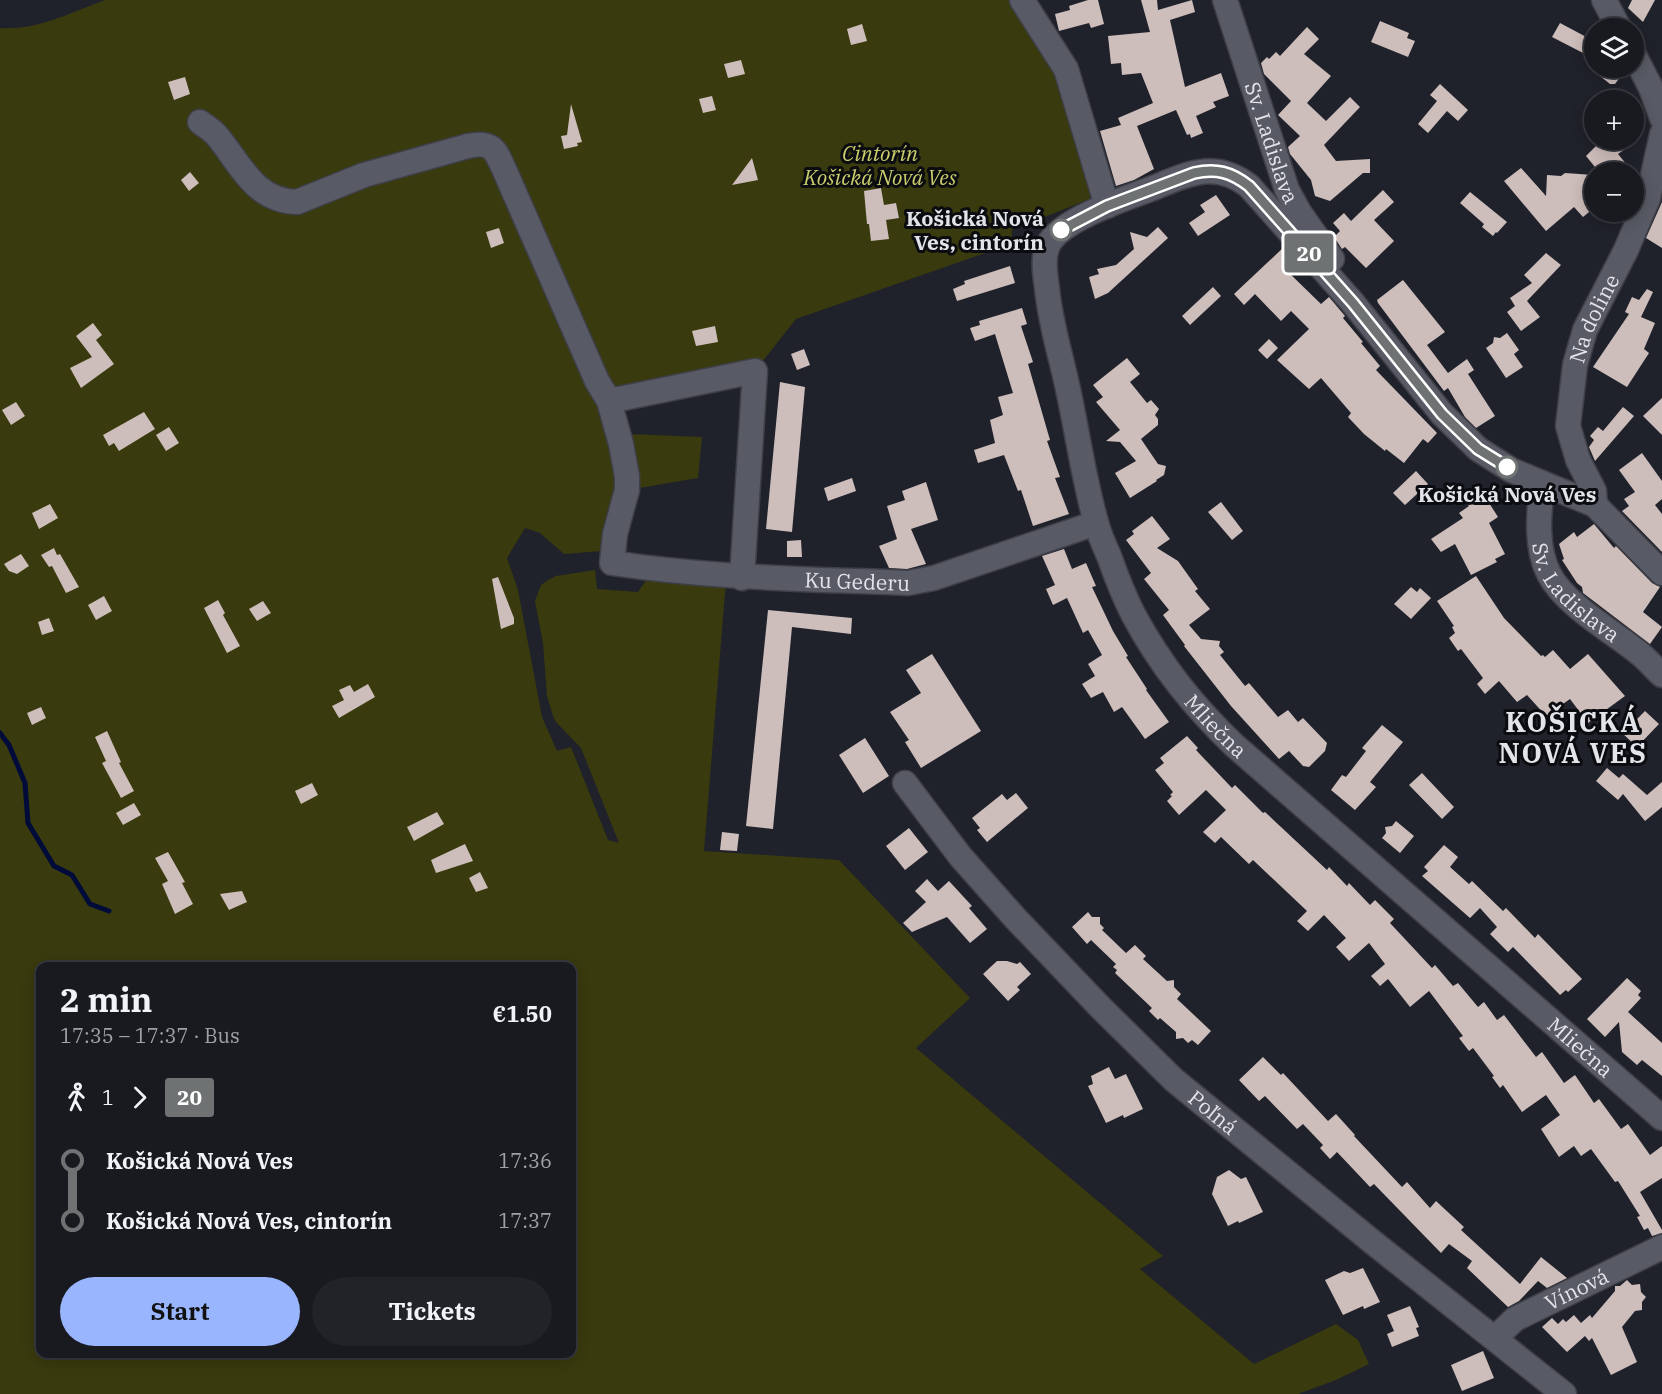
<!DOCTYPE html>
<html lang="en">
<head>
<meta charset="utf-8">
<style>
	body { margin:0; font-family:"IBM Plex Serif",serif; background:#212329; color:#f1f3f6; height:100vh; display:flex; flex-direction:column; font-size:22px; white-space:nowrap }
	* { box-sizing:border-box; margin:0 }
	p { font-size:20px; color:#9fa1a5 }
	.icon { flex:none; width:33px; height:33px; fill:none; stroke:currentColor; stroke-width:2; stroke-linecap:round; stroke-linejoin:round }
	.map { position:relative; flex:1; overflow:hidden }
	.side { position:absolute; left:36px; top:962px; width:540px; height:396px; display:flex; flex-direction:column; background:#181a20; border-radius:12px; box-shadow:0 3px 15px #0003,0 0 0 2px #36383e }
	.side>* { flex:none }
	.badge { padding:0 12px; border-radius:4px; font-size:21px; line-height:39px }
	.buttons { position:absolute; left:1584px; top:18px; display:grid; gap:12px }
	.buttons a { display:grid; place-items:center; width:60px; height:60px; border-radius:50%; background:#181a20; box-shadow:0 3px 15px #0003,0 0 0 2px #36383e; font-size:30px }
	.map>.badge { position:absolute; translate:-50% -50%; box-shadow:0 0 0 3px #fff }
	.legs { display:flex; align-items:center; gap:9px; height:66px; padding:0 24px; font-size:20px }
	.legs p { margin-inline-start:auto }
	.headline { display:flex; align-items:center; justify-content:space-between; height:102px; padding:0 24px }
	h1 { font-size:33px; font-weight:700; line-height:45px }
	.primary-button { display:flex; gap:12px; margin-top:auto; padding:12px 24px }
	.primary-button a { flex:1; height:69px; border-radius:36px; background:#98b5fd; color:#111; font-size:24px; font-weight:700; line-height:69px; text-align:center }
	.primary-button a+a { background:#212329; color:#f1f3f6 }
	ul { padding:0 24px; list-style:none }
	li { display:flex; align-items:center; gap:21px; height:60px; font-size:22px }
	li i { display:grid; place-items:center; width:9px; height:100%; margin:0 8px; background:currentColor }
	li i::after { content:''; width:15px; height:15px; margin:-8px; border:4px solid; border-radius:50%; background:#181a20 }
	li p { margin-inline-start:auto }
	li:first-child i { background:linear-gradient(#0000 50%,currentColor 0) }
	li:last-child i { background:linear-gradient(currentColor 50%,#0000 0) }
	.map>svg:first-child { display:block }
	.green { fill:#393a0d; fill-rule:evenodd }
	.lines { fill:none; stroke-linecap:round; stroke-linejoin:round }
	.stream { stroke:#000b39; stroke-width:5 }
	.building { fill:#cdbdbb }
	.minor-casing { stroke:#3e3f47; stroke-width:27 }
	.minor { stroke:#585a65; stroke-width:24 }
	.line-1-casing { stroke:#fff; stroke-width:14 }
	.line-1 { stroke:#6f7273; stroke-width:9 }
	.stop-1-dot { fill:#fff; stroke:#6f7273; stroke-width:3 }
	.labels { text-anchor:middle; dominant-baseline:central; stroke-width:6; stroke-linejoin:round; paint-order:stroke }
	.street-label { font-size:21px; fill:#e3e4ea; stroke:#0b0c10 }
	.park-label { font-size:21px; font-style:italic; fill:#cbce6c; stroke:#0b0c10 }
	.stop-label { font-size:21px; font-weight:bold; fill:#e3e4ea; stroke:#0b0c10; text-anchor:end }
	.district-label { font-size:27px; font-weight:bold; letter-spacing:1.5px; fill:#e3e4ea; stroke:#0b0c10 }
</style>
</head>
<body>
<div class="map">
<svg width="1662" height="1394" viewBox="0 0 1662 1394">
	<rect width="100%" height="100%" fill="#20222b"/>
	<path class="green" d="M105,0H1010L1056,67L1102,194L1012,230L1011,244L796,319L755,371L609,401L584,361L622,474L602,551L564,554L540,533L525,528L507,558L518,590L542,717L557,751L571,747L608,840L619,843L581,748L556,722L553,716L547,696L543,643L535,601L541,585L548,580L556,576L595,570L597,589L638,592L647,579L726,581L704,851L839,860L970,998L916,1048L1163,1256L1140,1269L1254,1364L1336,1324L1358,1340L1369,1364L1336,1380L1298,1394H0V28C36,31 72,12 105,0ZM40,966H572V1353H40Z
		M629,434L702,437L698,478L639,488Z"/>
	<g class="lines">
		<path class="stream" d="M0,733L9,745L25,783L28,823L54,866L72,875L90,904L109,911"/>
	</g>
	<path class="building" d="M1088,0H1098L1104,24L1091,28L1089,23L1059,31L1055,14L1070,10L1069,6Z
		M1141,0H1157L1158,10L1192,0L1195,12L1170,20L1185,87L1221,73L1229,96L1213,102L1216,107L1196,116L1203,133L1191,138L1190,134L1187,135L1176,110L1137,126L1154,169L1134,180L1116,186L1100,131L1121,125L1118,118L1153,103L1141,73L1122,75L1121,63L1111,64L1108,36L1150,32Z
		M1632,0H1655L1643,22L1628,8Z
		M1380,21L1409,33L1407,38L1415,41L1408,57L1371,42Z
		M1560,23L1592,40L1585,54L1552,37Z
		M862,24L867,41L851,45L847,29Z
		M1307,27L1319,39L1304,54L1331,76L1307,103L1326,121L1350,97L1360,107L1324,145L1336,161L1370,159V173H1363L1330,201L1315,196L1311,180L1290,154L1288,147L1300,136L1278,115L1291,101L1264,74L1261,63L1267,57L1269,59L1276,52L1280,56Z
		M741,60L745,74L728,78L724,64Z
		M1590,68H1611L1621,76L1615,84H1610Z
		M185,77L190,94L174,100L168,82Z
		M1440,84L1468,110L1458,121L1447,111L1428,133L1418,124L1437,101L1430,95Z
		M712,96L716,110L703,113L699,99Z
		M571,104L582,142L577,143L578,146L564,149L561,136L567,135Z
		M1602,140H1638L1618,154L1627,165L1617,172H1599L1586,156Z
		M752,158L758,180L732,185Z
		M1521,168L1546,196L1547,175L1561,176L1565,173L1594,175V208L1583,217L1574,207L1546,231L1504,181Z
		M190,172L199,183L189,191L181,180Z
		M881,188L884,205L896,203L899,218L886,220L889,239L871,241L869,224H867L864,191Z
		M1383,190L1394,202L1374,220L1394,241L1366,268L1345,247L1342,249L1334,237L1340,231L1333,223L1344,213L1351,221Z
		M1470,192L1507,222L1497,233L1496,232L1493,236L1482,227L1484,224L1460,203Z
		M1216,195L1230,215L1198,236L1189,223L1205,212L1200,205Z
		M1662,202V248L1646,238Z
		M1158,227L1168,238L1108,293L1095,299L1089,277L1099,274L1097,269L1116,265L1134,249L1130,232L1147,237Z
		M499,228L504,243L491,248L486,232Z
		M1284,247L1294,258L1284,268L1321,304L1329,297L1345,316L1343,318L1363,342L1361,343L1380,366L1376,370L1437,433L1428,443L1423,439L1404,463L1386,449L1385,451L1364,434L1348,417L1351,413L1321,378L1309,389L1277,360L1309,329L1291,311L1281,321L1255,294L1244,305L1234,294Z
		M1546,253L1561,265L1527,301L1540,317L1521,331L1507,312L1515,306L1510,298L1532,283L1524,275Z
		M1010,266L1015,283L957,301L953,289L965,284L964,281Z
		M1403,280L1445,332L1427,345L1448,373L1467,359L1474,370L1468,374L1495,416L1476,428L1465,417L1448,388L1444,391L1378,303L1377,300Z
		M1213,287L1221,296L1190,325L1182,316Z
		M1647,289L1653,292L1641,317L1655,323L1644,349L1649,353L1627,387L1593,367L1629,314L1625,312L1632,297L1639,300Z
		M1022,308L1027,324L1021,326L1033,362L1028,364L1050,440L1047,441L1060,477L1055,478L1069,514L1033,526L1021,490L1018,491L1004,455L978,463L974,450L995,443L990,420L1003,415L998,397L1013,393L995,334L975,341L970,328L980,325L979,321Z
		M93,323L102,335L96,340L114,364L81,388L70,368L92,357L76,336Z
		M715,326L718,342L696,346L692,331Z
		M1507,333L1519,350L1514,354L1523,367L1506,378L1486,348L1493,343L1494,337L1500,338Z
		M1269,339L1278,348L1267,359L1258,350Z
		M804,349L810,365L797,370L791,354Z
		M1127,358L1140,374L1130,382L1147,403L1151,400L1159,409L1155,415L1158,419V425L1141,439L1158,464L1166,466L1164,475L1156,480L1157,481L1130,498L1115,473L1136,461L1120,442L1106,441L1120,430L1096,402L1103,397L1093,385Z
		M780,382L805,387L792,532L766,529Z
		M1662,398V435L1643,416Z
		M16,402L25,416L11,425L2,410Z
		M1623,407L1634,416L1595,461L1589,447L1594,440L1590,436L1598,427L1603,431Z
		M144,412L155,429L119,451L114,443L109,446L103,435Z
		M169,427L179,443L166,451L156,435Z
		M1642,453L1662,481V499L1655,505L1662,514V552L1622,511L1629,506L1624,499L1635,492L1619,470Z
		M1416,471L1428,484L1405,505L1393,493Z
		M852,478L856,491L828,501L824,488Z
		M926,482L938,520L911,529L926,564L907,569L889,568L879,546L897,539L887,506L905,500L902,491Z
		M1484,495L1498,517L1489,523L1505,554L1495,559L1497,562L1471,575L1455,544L1441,552L1431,539L1463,518L1459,513L1469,506L1467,504Z
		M1221,502L1243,531L1232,540L1208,512Z
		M50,504L58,518L39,529L32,513Z
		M1152,516L1170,539L1157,548L1178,561L1198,589L1195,591L1210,609L1189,625L1201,639L1220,641L1219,646L1224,652L1220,655L1245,686L1249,683L1278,717L1288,710L1298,722L1303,718L1327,743L1325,751L1309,767L1303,766L1289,751L1279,759L1231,706L1184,646L1185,645L1163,615L1169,610L1144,579L1151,573L1126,540L1134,534L1132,531Z
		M1594,524L1614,548L1616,546L1652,583L1660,587L1643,612L1662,627L1650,644L1583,593L1582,587L1577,583L1562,560L1564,559L1559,544L1574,532L1577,537Z
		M801,540L802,557H787V541Z
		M54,548L57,555L60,554L79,587L66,593L52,566L49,567L41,555Z
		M1064,549L1072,569L1086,563L1096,586L1092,587L1113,631L1128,656L1126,657L1147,689L1146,690L1169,722L1145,739L1122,707L1114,712L1103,692L1091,698L1082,684L1095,676L1088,664L1102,655L1088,630L1083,633L1067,598L1053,605L1046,589L1055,585L1042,556Z
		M21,554L29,566L17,574L9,571L4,564Z
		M1476,576L1504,618L1541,656L1543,655L1545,657L1553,650L1570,669L1588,654L1625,696L1588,723L1570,699L1546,716L1527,695L1517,702L1499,681L1485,694L1477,684L1483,678L1461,649L1458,651L1449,638L1455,633L1452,627L1454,626L1437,601Z
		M498,577L514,618V624L501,629L492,579Z
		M1411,587L1417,592L1420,588L1431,598L1411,619L1394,604Z
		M104,596L112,611L96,620L88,605Z
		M218,600L225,613L223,615L240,646L227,653L204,608Z
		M263,601L271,613L257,621L249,609Z
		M768,610L852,618L851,634L792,627L773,829L746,826Z
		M49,618L54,631L42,635L38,622Z
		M932,654L981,731L921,768L905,742L909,740L890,712L921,693L906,670Z
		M368,684L375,697L339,718L332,706L344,700L339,690L350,685L354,692Z
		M41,707L46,718L32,725L27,713Z
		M1645,711L1659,724L1637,747L1620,731L1629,721L1632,724Z
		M1382,725L1403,742L1370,782L1376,787L1355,810L1331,790L1342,775L1346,777L1366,751L1362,748Z
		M107,731L121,762L119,763L134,791L121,798L102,763L106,761L95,737Z
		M1187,736L1198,748L1196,750L1232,788L1235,785L1263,813L1265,812L1327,870L1329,867L1347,886L1349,883L1370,905L1375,900L1394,919L1390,923L1432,968L1435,965L1453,986L1458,983L1478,1007L1484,1002L1497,1020L1504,1015L1536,1057L1542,1052L1564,1083L1575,1075L1594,1103L1599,1099L1621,1129L1628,1124L1650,1155L1662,1146V1178L1640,1192L1662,1230V1233L1652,1236L1648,1228L1644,1230L1637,1217L1640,1216L1618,1181L1615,1182L1591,1149L1581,1156L1574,1146L1559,1157L1541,1129L1560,1115L1546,1095L1522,1112L1503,1085L1500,1088L1492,1077L1494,1076L1473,1048L1469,1051L1459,1038L1463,1036L1429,991L1410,1007L1388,979L1380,986L1371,976L1385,964L1369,943L1349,961L1336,947L1346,938L1324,915L1308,931L1297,921L1307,911L1253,860L1249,864L1221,837L1215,843L1203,832L1226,810L1206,790L1179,815L1167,801L1172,796L1170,795L1173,792L1155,770L1164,763L1160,758Z
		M865,738L889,776L863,793L839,755Z
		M1607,768L1619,778L1623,774L1647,795L1662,782V807L1645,821L1623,794L1618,800L1596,781Z
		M1422,773L1454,807L1442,819L1409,785Z
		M312,783L318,795L301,804L295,791Z
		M1016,793L1028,808L987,842L977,830L980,828L972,818L1002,794L1007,800Z
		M134,803L141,815L123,825L116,813Z
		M437,812L444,824L414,841L407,827Z
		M1396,821L1414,836L1400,853L1382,838L1386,833L1385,827L1392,826Z
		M909,828L928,852L905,870L886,846Z
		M722,832L739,834L737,851L720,850Z
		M465,844L473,861L436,873L431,860Z
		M1444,845L1458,857L1450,867L1469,884L1472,881L1503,911L1506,908L1535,938L1538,934L1582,979L1568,992L1566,990L1560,995L1513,947L1508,952L1490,934L1497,927L1480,908L1470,918L1422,876L1428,871L1424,867Z
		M168,852L185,882L182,883L193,904L175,914L162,884L168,881L155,858Z
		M480,872L488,888L476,892L469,878Z
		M927,879L938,891L949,881L972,906L969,908L987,929L970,943L947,917L912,932L903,923L926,902L915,891Z
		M242,891L247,902L229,910L220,894Z
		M1088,912L1092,917H1100V924L1104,928L1102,930L1126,953L1135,945L1146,956L1143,959L1167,981L1174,980V987L1181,994L1177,999L1211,1031L1198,1045L1192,1040L1188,1043L1183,1038L1176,1039V1032L1160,1018L1158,1020L1149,1011L1152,1008L1115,973L1117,970L1113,967L1116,964L1091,940L1087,944L1072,927Z
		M997,961H1007L1017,964L1020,962L1031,974L1017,987L1020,990L1008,1001L983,974Z
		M1627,978L1641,991L1638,995L1641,998L1628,1012L1662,1043V1076L1642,1060L1637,1065L1622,1052L1619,1022L1605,1037L1587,1019Z
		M1263,1057L1281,1075L1283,1073L1328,1121L1336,1114L1355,1135L1354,1136L1402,1187L1407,1182L1430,1208L1436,1201L1464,1227L1461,1230L1520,1284L1541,1257L1567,1278L1547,1288L1538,1281L1519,1301L1508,1307L1467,1268L1472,1261L1449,1244L1441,1253L1374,1184L1370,1187L1337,1152L1330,1159L1320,1148L1323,1145L1303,1124L1297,1129L1265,1096L1259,1101L1239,1080Z
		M1109,1067L1115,1079L1126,1074L1143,1109L1124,1118L1123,1115L1106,1123L1088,1086L1093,1084L1091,1076Z
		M1229,1170L1241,1179L1246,1177L1263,1212L1239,1223L1238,1221L1228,1226L1212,1194L1217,1177Z
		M1363,1268L1380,1302L1364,1309L1363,1306L1343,1315L1325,1280L1344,1271L1350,1273Z
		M1627,1280L1632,1285L1640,1284L1641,1292L1646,1297L1642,1302V1310L1635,1311L1622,1327L1637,1362L1611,1375L1592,1338L1589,1341L1585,1336L1567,1352L1542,1327L1552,1318L1558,1324L1563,1319L1566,1322L1574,1315L1581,1323L1590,1315L1592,1318L1615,1291V1286H1620Z
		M1410,1306L1419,1327L1416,1328L1419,1336L1392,1347L1387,1334L1394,1331L1387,1315Z
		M1483,1351L1494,1378L1462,1391L1451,1365Z"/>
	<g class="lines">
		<defs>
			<g id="minor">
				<path d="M1022,0L1066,69L1107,206"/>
				<path id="s1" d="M1225,0L1287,190L1299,212L1332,259"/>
				<path d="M1604,0L1619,28"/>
				<path d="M1634,55L1651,88L1662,118"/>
				<path d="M200,122C206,127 214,131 218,137C241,165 255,201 297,202L364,175L468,146C492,141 495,149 504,169L597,381L609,401L755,371L742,578"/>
				<path id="s2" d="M609,401L621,444L627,476V490L615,534L612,563C711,578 809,579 908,583L934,578L1096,523"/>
				<path id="s3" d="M1542,483C1539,512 1535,547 1549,574C1565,605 1612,631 1639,653C1647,659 1654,668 1662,675"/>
				<path id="s4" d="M1595,505L1594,491L1578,460L1568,426L1575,365L1585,330L1626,250L1648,198L1662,134"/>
				<path id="s5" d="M1662,573L1595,505L1511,470L1478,449L1442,414L1353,303L1249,186C1213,158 1184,176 1148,190C1121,200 1064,219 1049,243C1042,256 1045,274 1047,288C1050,323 1062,359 1069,394C1078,436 1084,480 1096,522C1099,534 1104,545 1109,556C1116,576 1124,596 1133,614C1161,666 1193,706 1235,746L1662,1118"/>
				<path id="s6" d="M905,783L960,856L1016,919L1102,1009L1174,1080L1375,1244L1564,1394"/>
				<path id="s7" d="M1495,1338L1515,1319L1662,1247"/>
			</g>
		</defs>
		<use href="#minor" class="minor-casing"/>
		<use href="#minor" class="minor"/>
	</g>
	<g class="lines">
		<defs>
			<path id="line-1" d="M1061,230L1107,206L1194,173C1216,168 1231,172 1249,186L1353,303L1442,414L1478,449L1507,467"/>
		</defs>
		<use href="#line-1" class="line-1-casing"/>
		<use href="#line-1" class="line-1"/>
	</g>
	<g class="stop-1-dot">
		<circle cx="1061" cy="230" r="10"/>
		<circle cx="1507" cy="467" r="10"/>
	</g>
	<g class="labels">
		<g class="street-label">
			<text stroke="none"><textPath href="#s1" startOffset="150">Sv. Ladislava</textPath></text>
			<text stroke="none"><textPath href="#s4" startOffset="196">Na doline</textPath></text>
			<text stroke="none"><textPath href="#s2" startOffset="412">Ku Gederu</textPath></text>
			<text stroke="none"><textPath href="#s3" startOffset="123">Sv. Ladislava</textPath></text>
			<text stroke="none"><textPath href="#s5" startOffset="1320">Mliečna</textPath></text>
			<text stroke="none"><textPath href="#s5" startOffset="1806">Mliečna</textPath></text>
			<text stroke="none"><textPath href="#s6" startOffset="452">Poľná</textPath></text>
			<text stroke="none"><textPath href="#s7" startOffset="96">Vínová</textPath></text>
		</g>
		<g class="park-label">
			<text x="880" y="153">Cintorín<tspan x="880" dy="24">Košická Nová Ves</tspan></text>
		</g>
		<g class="stop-label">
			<text x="1044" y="218">Košická Nová<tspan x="1044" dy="24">Ves, cintorín</tspan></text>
			<text x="1507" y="494" text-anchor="middle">Košická Nová Ves</text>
		</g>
		<g class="district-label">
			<text x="1573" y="721">KOŠICKÁ<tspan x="1573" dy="31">NOVÁ VES</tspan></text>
		</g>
	</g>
</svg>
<div class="buttons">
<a><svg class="icon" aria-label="layers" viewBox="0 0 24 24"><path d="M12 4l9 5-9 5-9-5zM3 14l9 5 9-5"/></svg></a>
<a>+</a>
<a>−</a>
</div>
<b class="badge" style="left:1309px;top:253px;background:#6f7273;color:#fff">20</b>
<section class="side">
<div class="headline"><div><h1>2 min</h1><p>17:35 – 17:37 · Bus</p></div><b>€1.50</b></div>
<div class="legs"><svg class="icon" aria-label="walk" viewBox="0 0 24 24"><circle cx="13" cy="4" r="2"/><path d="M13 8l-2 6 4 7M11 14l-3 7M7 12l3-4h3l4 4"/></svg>1<svg class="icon" aria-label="forward" viewBox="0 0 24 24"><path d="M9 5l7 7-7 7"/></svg><b class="badge" style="background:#6f7273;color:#fff">20</b></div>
<ul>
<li><i style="color:#6f7273"></i><b>Košická Nová Ves</b><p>17:36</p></li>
<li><i style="color:#6f7273"></i><b>Košická Nová Ves, cintorín</b><p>17:37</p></li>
</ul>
<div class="primary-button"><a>Start</a><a>Tickets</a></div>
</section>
</div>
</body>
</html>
